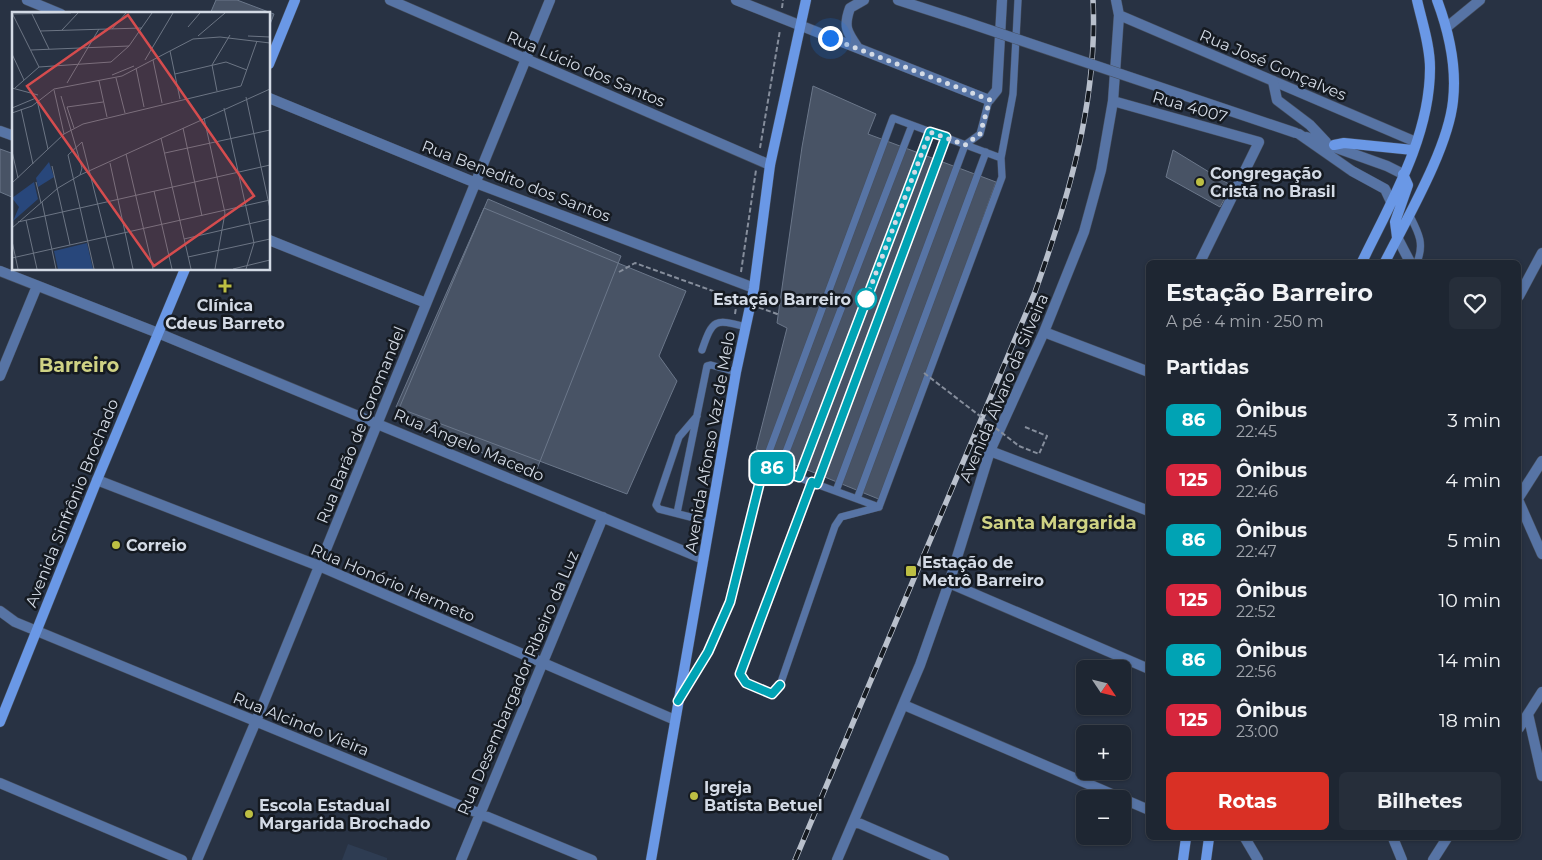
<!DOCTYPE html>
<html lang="pt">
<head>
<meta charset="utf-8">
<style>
	body { margin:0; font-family:Montserrat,sans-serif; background:#262e3a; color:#f1f3f6; height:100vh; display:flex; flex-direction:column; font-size:19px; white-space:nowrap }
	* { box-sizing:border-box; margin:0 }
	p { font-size:16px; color:#a1a5ac }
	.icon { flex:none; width:28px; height:28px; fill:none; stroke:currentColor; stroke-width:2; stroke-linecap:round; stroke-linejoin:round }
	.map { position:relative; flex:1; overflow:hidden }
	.drawer { position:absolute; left:1146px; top:260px; width:375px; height:580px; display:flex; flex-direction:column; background:#1e2632; border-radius:8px; box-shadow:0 1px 4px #0004,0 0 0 1px #3c434d }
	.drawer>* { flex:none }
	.badge { padding:0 10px; border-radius:8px; font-size:18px; line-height:32px }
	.needle { width:32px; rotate:125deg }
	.controls { position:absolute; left:1076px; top:660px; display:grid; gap:10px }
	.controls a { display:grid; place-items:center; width:55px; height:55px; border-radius:8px; background:#1e2632; box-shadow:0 1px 4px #0004,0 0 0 1px #3c434d; font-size:25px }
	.you { position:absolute; width:25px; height:25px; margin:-12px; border:4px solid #fff; border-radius:50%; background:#1a73e8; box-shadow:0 0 0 8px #1a73e833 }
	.map>.badge { position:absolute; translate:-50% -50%; box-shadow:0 0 0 2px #fff }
	h2 { padding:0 20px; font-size:19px; line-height:45px }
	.round { display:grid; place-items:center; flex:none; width:52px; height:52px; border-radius:8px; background:#262e3a }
	.head { display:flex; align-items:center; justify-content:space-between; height:85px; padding:0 20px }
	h1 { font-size:24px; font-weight:700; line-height:38px }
	.primary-button { display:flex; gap:10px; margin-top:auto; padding:10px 20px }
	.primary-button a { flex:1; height:58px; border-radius:8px; background:#d93025; color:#fff; font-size:20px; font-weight:700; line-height:58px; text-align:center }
	.primary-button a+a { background:#262e3a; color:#f1f3f6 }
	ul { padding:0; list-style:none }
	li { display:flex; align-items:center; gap:15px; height:60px; padding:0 20px }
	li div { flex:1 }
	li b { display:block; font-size:19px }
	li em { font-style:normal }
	li .badge { min-width:55px; font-weight:700; text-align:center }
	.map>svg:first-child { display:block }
	.built { fill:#2e3c52 }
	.building { fill:#485365; stroke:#6b778a }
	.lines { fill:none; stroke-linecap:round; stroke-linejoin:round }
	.service-casing { stroke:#475060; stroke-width:8 }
	.minor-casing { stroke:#475060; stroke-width:11 }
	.tertiary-casing { stroke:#475060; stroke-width:11 }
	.secondary-casing { stroke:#475060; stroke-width:11 }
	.path { stroke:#868e9c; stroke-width:2; stroke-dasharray:5 2.5; stroke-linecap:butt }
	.service { stroke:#5774a5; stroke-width:7 }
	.minor { stroke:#5774a5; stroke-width:10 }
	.tertiary { stroke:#5774a5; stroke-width:10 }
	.secondary { stroke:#6a98e6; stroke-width:10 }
	.rail-casing { stroke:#b9c0cc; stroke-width:5.5 }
	.rail { stroke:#151a21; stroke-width:4; stroke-dasharray:11; stroke-linecap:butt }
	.tertiary-bridge-casing { stroke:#475060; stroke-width:11; stroke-linecap:butt }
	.path-bridge { stroke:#868e9c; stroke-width:2; stroke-dasharray:5 2.5; stroke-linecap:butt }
	.tertiary-bridge { stroke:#5774a5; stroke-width:10 }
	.line-casing { stroke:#fff; stroke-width:11 }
	.line { stroke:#00a3b4; stroke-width:8 }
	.walk { stroke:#d3dae5; stroke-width:5; stroke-dasharray:0 9 }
	.poi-dot { fill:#bdbf43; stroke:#151a21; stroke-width:2 }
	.stop-dot { fill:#fff; stroke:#00a3b4; stroke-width:2.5 }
	.labels { text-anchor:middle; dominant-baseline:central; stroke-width:5; stroke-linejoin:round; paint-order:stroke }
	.street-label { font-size:16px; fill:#d3dae5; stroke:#151a21 }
	.poi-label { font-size:16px; font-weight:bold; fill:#d3dae5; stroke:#151a21; text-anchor:start }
	.stop-label { font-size:16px; font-weight:bold; fill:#d3dae5; stroke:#151a21; text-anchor:end }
	.neighbourhood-label { font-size:18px; font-weight:bold; fill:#cfd284; stroke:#151a21 }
	.quarter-label { font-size:19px; font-weight:bold; fill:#cfd284; stroke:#151a21 }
	.inset-road { fill:none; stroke:#6c7584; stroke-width:1 }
	.view { fill:#d54c4e; fill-opacity:0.15; stroke:#d54c4e; stroke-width:2.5 }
	.inset-edge { fill:none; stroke:#d3dae5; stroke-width:2.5 }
</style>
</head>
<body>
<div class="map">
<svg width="1542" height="860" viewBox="0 0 1542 860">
	<rect width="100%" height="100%" fill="#283243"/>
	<path class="built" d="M348,844L387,858V860H342Z"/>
	<path class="building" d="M216,0H237L274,14L269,27V14H210Z
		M813,86L876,114L868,134L996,182L881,500L756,449L787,328L777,323L802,147Z
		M0,149L14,154V198L0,192Z
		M1173,150L1232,186L1220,207L1166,177Z
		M488,199L621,256L535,474L395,418Z
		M484,208L686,291L659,356L677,381L627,494L396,407Z"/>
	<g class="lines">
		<defs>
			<path id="service" d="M1409,214C1418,232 1425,243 1417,262
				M702,350C713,318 715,319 746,327
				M697,416L679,437L656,505L659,509L710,522
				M764,465L879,507
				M779,470L912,125
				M799,477L930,132
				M811,482L740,674L746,683L772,694L780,685L835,526L841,517L879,507
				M817,484L946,137
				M836,491L965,145L980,134L989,100
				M857,499L986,152
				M879,507L1002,177L1001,158L1013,94L1018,0
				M677,513L707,366L711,365L736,372
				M682,694L708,652L730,602L764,465L893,118L1001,158"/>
			<path id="minor" d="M27,0L61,14
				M390,0L770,165
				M1119,15L1416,142
				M1447,27L1480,0
				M269,98L476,183L754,288
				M1113,101L1259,142L1200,262
				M0,131L14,136
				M1397,237L1410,262
				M269,240L426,303
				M0,271L158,333L703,559
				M1519,296L1542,253
				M1044,332L1149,372
				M0,376L37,286
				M990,451L1149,511
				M97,480L319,566L675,720
				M1519,497L1542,461
				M1519,502L1542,554
				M949,583L1149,669
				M0,611L15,622L592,860
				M904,705L1149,810
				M1528,714L1542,776
				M1519,728L1542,692
				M854,821L944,860
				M1245,838L1258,860
				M1393,838L1402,860
				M197,860L256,721L550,0
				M461,860L603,517
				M837,860L920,665L949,583L990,451L1044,332L1084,232L1101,170L1113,101L1119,15L1116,0
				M1433,860L1447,838"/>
			<path id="tertiary" d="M736,0L989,100L997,90L1002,0
				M898,0L963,21
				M858,48C847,32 843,27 850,8L864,0
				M1273,81L1277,100L1310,125L1326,142
				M1299,134L1352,171L1385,189L1391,202
				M1306,137L1387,166L1403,174
				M0,783L182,860"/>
			<path id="secondary" d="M269,64L295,0
				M1334,145L1344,143L1413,150
				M1397,237L1395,222L1408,185L1403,174
				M1362,262C1391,202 1430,137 1430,68C1430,45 1422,22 1417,0
				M1385,262C1407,218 1448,149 1453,101C1457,66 1449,32 1437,0
				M0,722L97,480L185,269
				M651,860L736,372L754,288L770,165L806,0
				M1183,860L1186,838
				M1206,860L1209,838"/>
		</defs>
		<use href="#service" class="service-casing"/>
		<use href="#minor" class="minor-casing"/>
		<use href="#tertiary" class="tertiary-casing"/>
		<use href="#secondary" class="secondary-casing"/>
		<path class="path" d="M782,8L783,0
			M760,148L780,30
			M741,272L756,170
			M735,314L738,294
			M1019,446L1039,454L1047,436L1025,427"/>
		<use href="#service" class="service"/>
		<use href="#minor" class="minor"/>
		<use href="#tertiary" class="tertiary"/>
		<use href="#secondary" class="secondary"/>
		<defs>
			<path id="rail" d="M795,860L1035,292C1068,199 1098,101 1093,0"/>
		</defs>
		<use href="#rail" class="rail-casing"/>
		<use href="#rail" class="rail"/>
		<defs>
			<path id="tertiary-bridge" d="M963,21L1296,133"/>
		</defs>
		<use href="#tertiary-bridge" class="tertiary-bridge-casing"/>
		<path class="path-bridge" d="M619,272L635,263L780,315
			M924,373L1019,446"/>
		<use href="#tertiary-bridge" class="tertiary-bridge"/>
	</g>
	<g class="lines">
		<defs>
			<path id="line" d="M678,701L708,652L730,602L764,465L799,477L930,132L946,137L817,484L812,482L740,674L746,683L772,694L780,685"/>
		</defs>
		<use href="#line" class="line-casing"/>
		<use href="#line" class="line"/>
		<path class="walk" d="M830,38L990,100L980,134L965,145L930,132L866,299"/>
	</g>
	<g class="poi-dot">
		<circle cx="1200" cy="182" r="5"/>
		<path d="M222.5 278.5h5v5h5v5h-5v5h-5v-5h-5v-5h5z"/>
		<circle cx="116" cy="545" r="5"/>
		<rect x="905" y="565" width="12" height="12" rx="2.5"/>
		<circle cx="694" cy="796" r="5"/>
		<circle cx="249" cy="814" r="5"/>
	</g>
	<circle class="stop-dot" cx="866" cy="299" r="10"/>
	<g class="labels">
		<g class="street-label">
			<text transform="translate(1273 65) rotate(23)">Rua José Gonçalves</text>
			<text transform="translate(586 69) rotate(23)">Rua Lúcio dos Santos</text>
			<text transform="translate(1190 107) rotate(16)">Rua 4007</text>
			<text transform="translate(516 181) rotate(21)">Rua Benedito dos Santos</text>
			<text transform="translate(1004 388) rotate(-67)">Avenida Álvaro da Silveira</text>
			<text transform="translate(361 425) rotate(-68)">Rua Barão de Coromandel</text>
			<text transform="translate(710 442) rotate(-80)">Avenida Afonso Vaz de Melo</text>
			<text transform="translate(469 445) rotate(23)">Rua Ângelo Macedo</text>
			<text transform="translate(72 503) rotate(-68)">Avenida Sinfrônio Brochado</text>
			<text transform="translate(393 583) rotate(23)">Rua Honório Hermeto</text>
			<text transform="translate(518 683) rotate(-67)">Rua Desembargador Ribeiro da Luz</text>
			<text transform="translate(301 724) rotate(22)">Rua Alcindo Vieira</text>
		</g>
		<g class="poi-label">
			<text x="1210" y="173">Congregação<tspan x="1210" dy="18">Cristã no Brasil</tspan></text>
			<text x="225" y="305" text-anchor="middle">Clínica<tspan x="225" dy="18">Cdeus Barreto</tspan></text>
			<text x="126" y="545">Correio</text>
			<text x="922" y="562">Estação de<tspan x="922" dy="18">Metrô Barreiro</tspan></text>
			<text x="704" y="787">Igreja<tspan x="704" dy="18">Batista Betuel</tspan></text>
			<text x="259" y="805">Escola Estadual<tspan x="259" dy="18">Margarida Brochado</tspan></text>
		</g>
		<g class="stop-label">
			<text x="851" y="299">Estação Barreiro</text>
		</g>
		<g class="neighbourhood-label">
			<text x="1059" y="523">Santa Margarida</text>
		</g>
		<g class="quarter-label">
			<text x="79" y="365">Barreiro</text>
		</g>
	</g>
	<g transform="translate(12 12)">
		<rect width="258" height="258" fill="#283243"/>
		<path d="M37,150L42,165L26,175L24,166ZM22,170L26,187L1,209L7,195L0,186ZM75,231L81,257H46L42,239Z" fill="#28477b"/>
		<path class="inset-road" d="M0,1L27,55M0,2L59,1M20,2L37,37M176,15L188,1M100,17L114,1M50,18L66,1M28,19L130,16M186,24L213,1M236,24L258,25M19,38L117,34M158,39L168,87M0,42L12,68M133,48L161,1M141,48L150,91M124,56L132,95M163,62L214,50L235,58M100,63L122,54M104,66L113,101M87,69L95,105M55,71L87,17M0,76L26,83M3,76L27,55L99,50L117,34L140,1M42,78L52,122M205,79L200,53L218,23M49,84L70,156L68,163M234,85L258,197M25,88L36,137M0,96L24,86M212,96L242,231L234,257M9,97L21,152M0,101L20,94L42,77L110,64L181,27L208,25L258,31M192,106L213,201L203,257M62,116L55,95L91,90M171,116L190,204M149,126L179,257M0,139L6,166M153,141L258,118M114,142L141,257M98,151L121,257M40,154L58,233M24,170L29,191M0,171L52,122L71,112L229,74L245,29M142,179L160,257M30,190L44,257M14,208L25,257M6,210L258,153M0,216L46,176L68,163L258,77M172,227L258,207M0,229L6,257M176,245L258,227M0,246L258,188M82,257L56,143L70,130L102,257M221,257L258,248"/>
		<path class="view" d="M116,3L242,184L142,254L15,74Z"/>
		<rect width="258" height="258" class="inset-edge"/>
	</g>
</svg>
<div class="controls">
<a><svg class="needle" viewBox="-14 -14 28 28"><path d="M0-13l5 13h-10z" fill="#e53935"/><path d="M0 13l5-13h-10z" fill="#a1a5ac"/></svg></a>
<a>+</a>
<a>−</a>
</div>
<div class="you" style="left:830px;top:38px"></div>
<b class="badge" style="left:772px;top:468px;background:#00a3b4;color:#fff">86</b>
<section class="drawer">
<div class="head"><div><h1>Estação Barreiro</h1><p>A pé · 4 min · 250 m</p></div><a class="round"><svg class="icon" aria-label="heart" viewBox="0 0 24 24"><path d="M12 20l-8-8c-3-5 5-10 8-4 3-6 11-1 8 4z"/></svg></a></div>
<h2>Partidas</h2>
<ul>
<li><span class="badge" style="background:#00a3b4;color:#fff">86</span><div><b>Ônibus</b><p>22:45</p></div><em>3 min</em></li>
<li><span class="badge" style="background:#d7263d;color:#fff">125</span><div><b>Ônibus</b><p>22:46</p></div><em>4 min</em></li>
<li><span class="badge" style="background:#00a3b4;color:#fff">86</span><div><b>Ônibus</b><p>22:47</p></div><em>5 min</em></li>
<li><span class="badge" style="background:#d7263d;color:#fff">125</span><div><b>Ônibus</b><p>22:52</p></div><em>10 min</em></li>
<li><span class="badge" style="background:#00a3b4;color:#fff">86</span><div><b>Ônibus</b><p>22:56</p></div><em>14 min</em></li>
<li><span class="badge" style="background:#d7263d;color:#fff">125</span><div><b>Ônibus</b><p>23:00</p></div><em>18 min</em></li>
</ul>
<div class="primary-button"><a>Rotas</a><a>Bilhetes</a></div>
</section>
</div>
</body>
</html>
